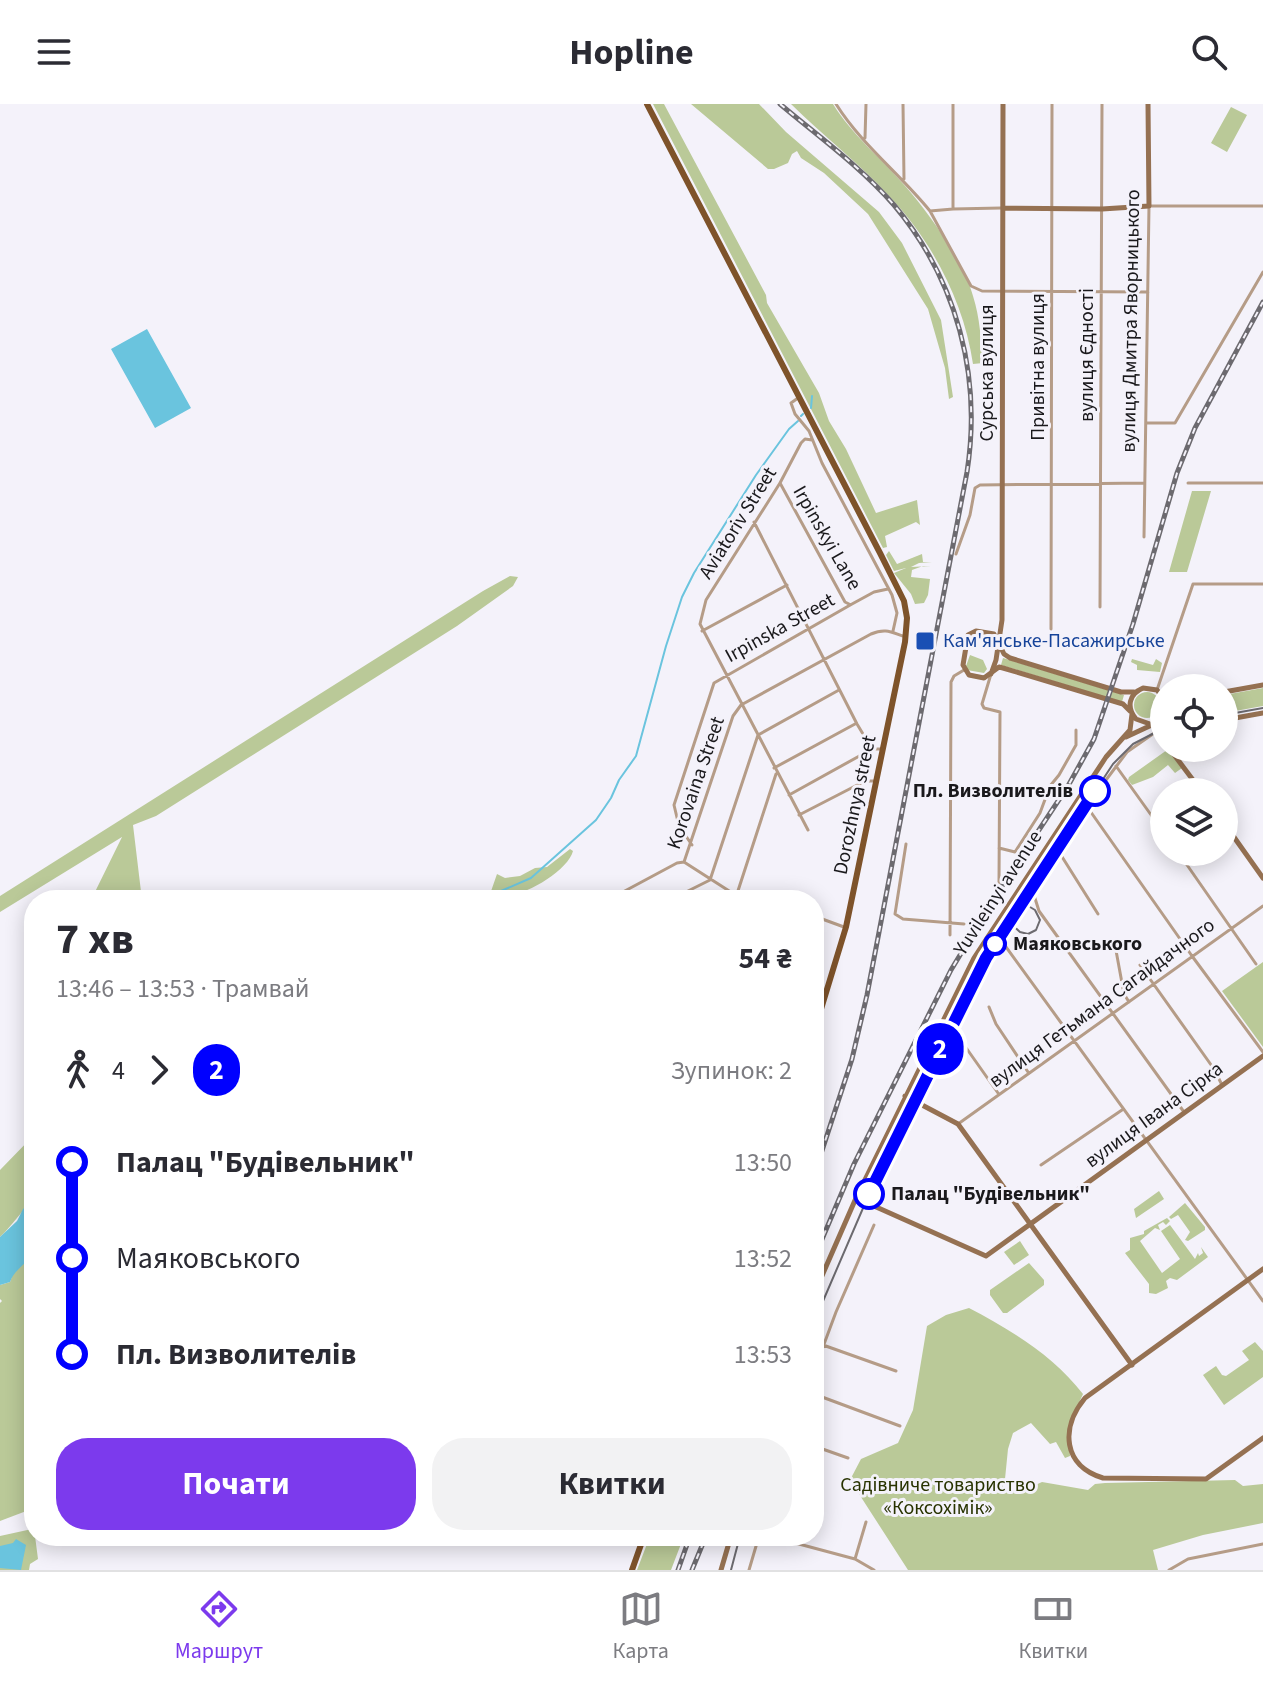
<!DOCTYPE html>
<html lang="uk">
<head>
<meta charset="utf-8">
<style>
	body { margin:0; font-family:"Source Sans 3",sans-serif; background:#f2f2f3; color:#2b2b33; height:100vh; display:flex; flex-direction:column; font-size:30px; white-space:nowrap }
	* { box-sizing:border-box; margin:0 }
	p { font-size:26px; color:#7c7c81 }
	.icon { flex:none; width:44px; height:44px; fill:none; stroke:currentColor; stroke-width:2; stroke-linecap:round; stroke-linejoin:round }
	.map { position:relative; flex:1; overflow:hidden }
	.panel { position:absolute; left:24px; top:786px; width:800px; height:656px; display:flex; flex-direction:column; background:#fff; border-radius:32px; box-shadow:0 4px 20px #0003 }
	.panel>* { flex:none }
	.badge { padding:0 16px; border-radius:26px; font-size:28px; line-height:52px }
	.controls { position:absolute; left:1150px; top:570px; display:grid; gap:16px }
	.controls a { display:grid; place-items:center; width:88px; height:88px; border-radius:50%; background:#fff; box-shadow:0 4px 20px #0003; font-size:40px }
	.map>.badge { position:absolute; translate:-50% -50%; box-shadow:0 0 0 4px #fff }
	.legs { display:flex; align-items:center; gap:12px; height:88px; padding:0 32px; font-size:26px }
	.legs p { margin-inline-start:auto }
	.overview { display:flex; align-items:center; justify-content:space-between; height:136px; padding:0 32px }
	h1 { font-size:44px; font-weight:700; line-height:60px }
	.primary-button { display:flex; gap:16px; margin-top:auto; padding:16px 32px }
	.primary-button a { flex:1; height:92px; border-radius:32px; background:#7c3aed; color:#fff; font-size:32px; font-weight:700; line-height:92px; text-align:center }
	.primary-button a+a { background:#f2f2f3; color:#2b2b33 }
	ul { padding:0 32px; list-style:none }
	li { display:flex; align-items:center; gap:28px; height:96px; font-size:30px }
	li i { display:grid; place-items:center; width:12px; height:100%; margin:0 10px; background:currentColor }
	li i::after { content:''; width:20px; height:20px; margin:-10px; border:6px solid; border-radius:50%; background:#fff }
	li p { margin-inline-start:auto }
	li:first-child i { background:linear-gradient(#0000 50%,currentColor 0) }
	li:last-child i { background:linear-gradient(currentColor 50%,#0000 0) }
	header { display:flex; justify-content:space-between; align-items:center; height:104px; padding:0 32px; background:#fff; font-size:36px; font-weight:700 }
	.dock { display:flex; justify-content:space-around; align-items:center; height:112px; border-top:2px solid #e1e1e2; background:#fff; font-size:22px; color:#7c7c81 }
	.dock a { display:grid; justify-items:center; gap:4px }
	.dock .current { color:#7c3aed }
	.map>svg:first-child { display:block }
	.green { fill:#bac998 }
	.water { fill:#6ac4de }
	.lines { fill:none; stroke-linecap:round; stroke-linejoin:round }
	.stream { stroke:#6ac4de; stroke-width:2 }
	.street { stroke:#b59c87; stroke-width:3 }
	.secondary { stroke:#957152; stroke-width:5 }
	.primary { stroke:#7e532a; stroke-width:6 }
	.tram { stroke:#6c6a6f; stroke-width:2 }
	.rail-casing { stroke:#6c6a6f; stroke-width:5 }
	.rail { stroke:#f4f2fa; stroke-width:2; stroke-dasharray:6; stroke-linecap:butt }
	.line-1-casing { stroke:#fff; stroke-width:18 }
	.line-1 { stroke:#00f; stroke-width:12 }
	.transit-dot { fill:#1a4fb4; stroke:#f4f2fa; stroke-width:3 }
	.stop-1-dot { fill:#fff; stroke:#00f; stroke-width:4 }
	.labels { text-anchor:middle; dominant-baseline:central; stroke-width:6; stroke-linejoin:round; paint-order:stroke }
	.street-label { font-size:20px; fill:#1a191c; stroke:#f4f2fa }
	.transit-label { font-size:20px; fill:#164399; stroke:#f4f2fa; text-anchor:start }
	.stop-label { font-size:20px; font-weight:bold; fill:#1a191c; stroke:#f4f2fa; text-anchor:start }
	.park-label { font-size:20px; fill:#283300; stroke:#f4f2fa }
</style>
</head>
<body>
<header><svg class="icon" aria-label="menu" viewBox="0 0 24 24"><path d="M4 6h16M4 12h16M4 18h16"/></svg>Hopline<svg class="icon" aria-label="search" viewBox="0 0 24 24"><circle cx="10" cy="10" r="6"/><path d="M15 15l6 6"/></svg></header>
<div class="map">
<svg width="1263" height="1466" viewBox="0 0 1263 1466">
	<rect width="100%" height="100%" fill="#f4f2fa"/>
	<path class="green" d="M653,0H664L766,191L767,199L819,289L829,317L846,345L876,409L917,396L920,421L916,418L885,432L887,443L883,444Z
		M691,0H759L786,28L879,108L902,139L941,216L953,293L949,295L945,264L928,205L868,110L824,69L801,54L797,47L792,50L788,59L774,65H768Z
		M791,0H833C852,31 882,55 906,83C929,109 964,158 973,192C980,214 981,236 983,259L973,260C964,198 932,137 889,92C859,59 822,31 791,0Z
		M1231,3L1247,11L1227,48L1211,39Z
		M1192,387H1211L1187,468H1169Z
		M889,447L897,460L922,450L923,458H932L919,459L911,463L931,462H923L912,466L911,473L930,475L928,491L924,499L915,500L911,490L894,469L906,464L894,467L886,451Z
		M510,472L518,473L513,482L457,522L156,712L133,721L142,796H91L122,733L0,808V792L483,487Z
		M970,551L983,556L987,565L984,569L967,566L966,562Z
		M1003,554L1124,591L1122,598L1001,561Z
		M1132,555L1153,561L1156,555L1162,559L1160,568L1137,566V561L1131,558Z
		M1263,584V602L1224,609V591Z
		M1134 601a13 13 0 1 1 26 0a13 13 0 1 1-26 0Z
		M1167,646L1182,664L1175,669L1168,661L1153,673L1132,681L1128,676L1129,673Z
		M570,745L573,747C568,767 522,794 502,792L499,796H485L489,793L497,770L505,774L520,772L535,764L547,763Z
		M1263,858V943L1222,887Z
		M34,1031V1097C21,1106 13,1121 0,1133V1066Z
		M1159,1087L1164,1095L1136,1114L1134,1105Z
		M1185,1099L1205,1123V1126L1188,1137L1185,1136L1190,1128L1178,1111L1171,1115L1169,1113Z
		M1167,1114L1170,1117L1166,1121L1163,1118L1158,1121L1160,1126L1155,1124L1140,1137L1162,1169L1180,1155L1161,1127L1170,1121L1195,1155L1198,1149L1199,1152L1203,1149L1201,1143L1208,1153L1177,1176L1170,1174L1166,1177L1168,1184L1156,1190L1149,1189V1180L1125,1149L1130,1146V1134L1144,1130V1127Z
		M1020,1137L1029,1151L1014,1161L1004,1148Z
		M34,1142V1409L29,1406L0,1417V1199L2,1197L0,1195V1181L10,1178L13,1169L30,1153Z
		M1029,1159L1044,1176V1181L1007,1209H1003L990,1191V1186Z
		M969,1204C1011,1226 1054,1252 1083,1290L1069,1320L1070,1352L1065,1354L1056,1338L1050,1340L1031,1319L1013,1329L1008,1345L1004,1385L1022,1387L1042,1378L1088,1386L1095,1380L1105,1379L1235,1376L1243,1382L1263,1380V1419L1203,1431L1153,1446L1158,1466H908L850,1376L861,1355L898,1339L913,1306L927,1222L946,1211Z
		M1255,1238L1263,1247V1273L1224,1301L1203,1271L1216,1262L1222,1271L1226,1272L1249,1256L1242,1247Z
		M32,1425L35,1432L38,1455L30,1460L29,1466H0V1432Z
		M650,1432H684L671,1466H637Z"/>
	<path class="water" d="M147,225L191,304L155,324L111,245Z
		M34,1097C34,1114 38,1136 30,1151C25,1162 14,1166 10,1178L0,1181V1133L17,1117L23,1105Z
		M16,1435L26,1441L21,1466L0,1464V1442L13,1439Z"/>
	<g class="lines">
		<path class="stream" d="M811,304L812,292
			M801,312L803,310
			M488,796L501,787L531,774L596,716L611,694L619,676L636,652L666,542L682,493L694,469L756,371L789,325L798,317"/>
		<path class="street" d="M836,0C861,40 900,70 930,107
			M903,0L904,75
			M953,0V105L930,107L971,182L982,187L1148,188
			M865,34L866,0
			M953,105L1001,104
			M798,294L791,299L795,310L809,327L822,359L892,491L897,509L893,527
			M1147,319H1175L1263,168
			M780,379L845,498L849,500
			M1188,379H1263
			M754,418L857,620L872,645
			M1144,433L1149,102H1263
			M956,450L970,411L975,384L980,381L1144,379
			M1100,503L1102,0
			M1051,525L1052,0
			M702,527L787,481
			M991,570L982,600L984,604L1000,608L999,780
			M1157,586L1193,480H1263
			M1116,662L1164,729
			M774,664L855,620
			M789,691L872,645H881
			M1088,704L1192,852L1263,948
			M799,711L865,677H874
			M808,726L700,520L706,496L780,379L801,339L805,335L812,336
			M906,740L895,810L903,815L964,820
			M692,741L679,722L674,701L714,579L852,500L874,488L888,485
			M999,744L1015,748L1040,709L1050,682L1059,671L1076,641V626
			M1059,748L1098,810
			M1178,748L1256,860
			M684,758L737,792L757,796
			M1033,788L1039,807L1184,1008
			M608,796L677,759L684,758L733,612L741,601L871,530C885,524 891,528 903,532
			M670,796L710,776L758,631L839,586
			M735,796L776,670
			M814,812L844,823
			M993,825L1263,1197
			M950,831L951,578L954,572L964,566
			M1115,841L1124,890L1129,898
			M1140,861L1214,965L1222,981
			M989,903L996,920L1028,968
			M998,989L962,938L951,932L1002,834L1106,676L1127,648L1160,625
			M958,1020L1263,802
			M1041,1061L1122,1006
			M823,1241L896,1267
			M814,1267L836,1208L874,1121
			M814,1290L900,1322
			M814,1342L848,1354
			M814,1395L822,1398
			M769,1432L855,1455L866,1418
			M855,1455L874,1466
			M749,1466L759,1432
			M1169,1466L1188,1455L1263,1440"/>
		<path class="secondary" d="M1003,104L1102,105L1149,102L1148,0
			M991,570L996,556L1002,516L1003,0
			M1224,588L1263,581
			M1164,595L1157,586L1143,584C1129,590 1126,603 1136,615L1164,625
			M1130,607L1123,600L1003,564L999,563L984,574L969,571L963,561L968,531L976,527L994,530L1004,550L1010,554L1121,588H1134
			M1224,616L1263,609
			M1160,623L1164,637
			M1126,633L1156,619L1162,611
			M1169,644L1202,688
			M1224,719L1263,774
			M905,992L958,1020L1132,1261
			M856,1094L986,1152L1263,952
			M1263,1165L1085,1294C1060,1324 1063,1362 1103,1374L1206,1375L1263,1334
			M814,1190L856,1094L974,854L1106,653L1130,626L1132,610
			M721,1466L731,1432"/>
		<path class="primary" d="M647,0L880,449L904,497L907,514L905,538L846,823L814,928
			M632,1466L644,1432"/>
		<path class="tram" d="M1224,611L1263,604
			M1011,812V820L1020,828L1028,830L1036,826L1040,816L1035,806L1025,800L1017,802
			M814,1218L876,1074L986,854L1113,660L1133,640L1164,624
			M731,1466L740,1432"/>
		<defs>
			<path id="rail" d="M780,0C818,32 861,63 894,101C957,176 982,272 967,368L867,891L852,955L814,1071
				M814,1154L854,1060L951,866L1000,785L1068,682L1094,635L1133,520L1177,369L1195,324L1263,198
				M678,1466L690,1432
				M692,1466L706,1432"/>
		</defs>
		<use href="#rail" class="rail-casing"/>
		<use href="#rail" class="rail"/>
	</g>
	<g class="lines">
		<defs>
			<path id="line-1" d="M869,1090L986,854L1095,687"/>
		</defs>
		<use href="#line-1" class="line-1-casing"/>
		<use href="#line-1" class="line-1"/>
	</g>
	<rect class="transit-dot" x="915" y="527" width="20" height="20" rx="4"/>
	<g class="stop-1-dot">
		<circle cx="1095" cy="687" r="14"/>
		<circle cx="995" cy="840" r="10"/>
		<circle cx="869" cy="1090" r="14"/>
	</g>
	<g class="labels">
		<g class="street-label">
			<text transform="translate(1131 217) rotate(-89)">вулиця Дмитра Яворницького</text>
			<text transform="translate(1087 251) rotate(-90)">вулиця Єдності</text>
			<text transform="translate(1038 263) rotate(-90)">Привітна вулиця</text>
			<text transform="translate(987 269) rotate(-90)">Сурська вулиця</text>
			<text transform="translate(738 419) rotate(-58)">Aviatoriv Street</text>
			<text transform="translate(827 434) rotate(60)">Irpinskyi Lane</text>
			<text transform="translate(780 524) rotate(-29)">Irpinska Street</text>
			<text transform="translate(696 679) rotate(-71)">Korovaina Street</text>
			<text transform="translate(855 701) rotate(-78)">Dorozhnya street</text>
			<text transform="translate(998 789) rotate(-57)">Yuvileinyi avenue</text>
			<text transform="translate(1102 899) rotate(-36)">вулиця Гетьмана Сагайдачного</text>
			<text transform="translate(1154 1011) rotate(-36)">вулиця Івана Сірка</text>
		</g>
		<g class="transit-label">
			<text x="943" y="537">Кам'янське-Пасажирське</text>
		</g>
		<g class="stop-label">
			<text x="1073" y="687" text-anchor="end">Пл. Визволителів</text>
			<text x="1013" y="840">Маяковського</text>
			<text x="891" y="1090">Палац "Будівельник"</text>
		</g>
		<g class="park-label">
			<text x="938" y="1381">Садівниче товариство<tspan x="938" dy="23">«Коксохімік»</tspan></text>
		</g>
	</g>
</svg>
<div class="controls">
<a><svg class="icon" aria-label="locate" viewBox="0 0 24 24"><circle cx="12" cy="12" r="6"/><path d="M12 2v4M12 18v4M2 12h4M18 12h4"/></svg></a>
<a><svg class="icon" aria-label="layers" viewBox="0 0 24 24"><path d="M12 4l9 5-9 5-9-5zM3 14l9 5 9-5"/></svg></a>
</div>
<b class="badge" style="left:940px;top:945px;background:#00f;color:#fff">2</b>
<section class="panel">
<div class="overview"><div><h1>7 хв</h1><p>13:46 – 13:53 · Трамвай</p></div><b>54 ₴</b></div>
<div class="legs"><svg class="icon" aria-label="walk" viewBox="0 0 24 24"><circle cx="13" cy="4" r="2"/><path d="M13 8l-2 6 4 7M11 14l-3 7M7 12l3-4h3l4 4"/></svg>4<svg class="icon" aria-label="forward" viewBox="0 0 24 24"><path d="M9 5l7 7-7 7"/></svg><b class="badge" style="background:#00f;color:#fff">2</b><p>Зупинок: 2</p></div>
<ul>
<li><i style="color:#00f"></i><b>Палац &quot;Будівельник&quot;</b><p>13:50</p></li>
<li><i style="color:#00f"></i><span>Маяковського</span><p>13:52</p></li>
<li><i style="color:#00f"></i><b>Пл. Визволителів</b><p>13:53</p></li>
</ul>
<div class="primary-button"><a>Почати</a><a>Квитки</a></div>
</section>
</div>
<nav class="dock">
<a class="current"><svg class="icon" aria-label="directions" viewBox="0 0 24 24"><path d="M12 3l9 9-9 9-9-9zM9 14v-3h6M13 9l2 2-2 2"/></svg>Маршрут</a>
<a><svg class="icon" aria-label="map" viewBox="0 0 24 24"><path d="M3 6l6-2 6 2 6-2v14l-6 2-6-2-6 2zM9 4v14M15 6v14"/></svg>Карта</a>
<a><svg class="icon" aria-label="tickets" viewBox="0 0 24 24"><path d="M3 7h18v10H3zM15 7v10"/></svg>Квитки</a>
</nav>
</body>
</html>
